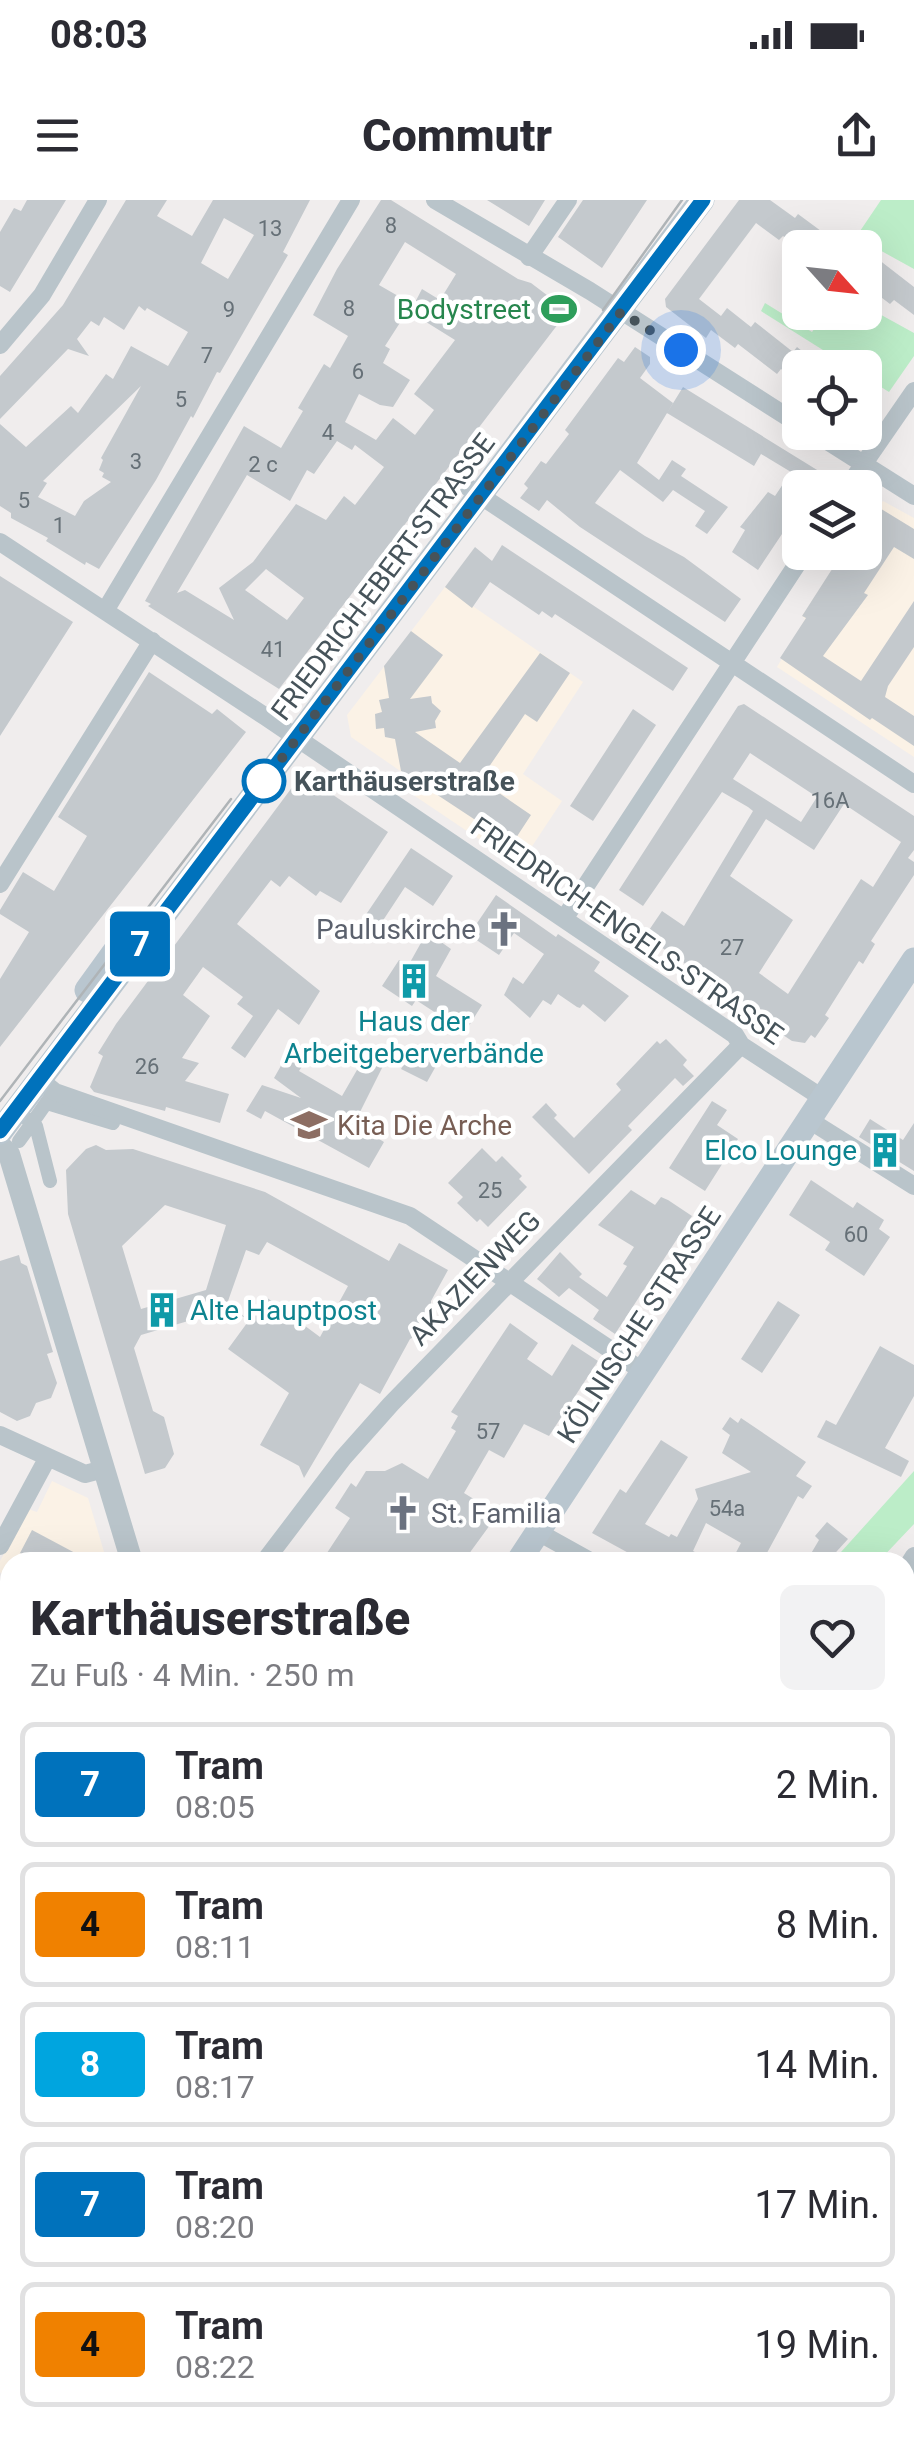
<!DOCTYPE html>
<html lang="de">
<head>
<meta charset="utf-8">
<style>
	body { margin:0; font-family:Roboto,sans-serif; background:#f2f2f3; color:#2b2b33; height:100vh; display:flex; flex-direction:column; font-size:38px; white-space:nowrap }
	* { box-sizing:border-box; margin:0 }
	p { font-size:32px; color:#7c7c81 }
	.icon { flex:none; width:55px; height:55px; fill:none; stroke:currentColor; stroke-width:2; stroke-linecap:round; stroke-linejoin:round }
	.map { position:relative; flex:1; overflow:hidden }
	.sheet { position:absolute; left:0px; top:1352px; width:915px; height:892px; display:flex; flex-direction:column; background:#fff; border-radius:30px 30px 0 0; box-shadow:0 10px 40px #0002 }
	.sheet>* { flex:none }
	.badge { padding:0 20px; border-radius:8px; font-size:35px; line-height:65px }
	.needle { width:65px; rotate:117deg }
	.controls { position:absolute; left:782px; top:30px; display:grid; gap:20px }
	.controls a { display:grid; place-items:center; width:100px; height:100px; border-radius:15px; background:#fff; box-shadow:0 10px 40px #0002; font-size:50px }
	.you { position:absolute; width:50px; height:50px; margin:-25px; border:8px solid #fff; border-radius:50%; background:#1a73e8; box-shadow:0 0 0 15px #1a73e833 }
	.map>.badge { position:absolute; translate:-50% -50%; box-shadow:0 0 0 5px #fff }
	.round { display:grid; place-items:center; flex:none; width:105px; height:105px; border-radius:15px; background:#f2f2f3 }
	.head { display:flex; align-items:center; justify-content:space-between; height:170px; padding:0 30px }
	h1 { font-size:48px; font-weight:800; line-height:75px }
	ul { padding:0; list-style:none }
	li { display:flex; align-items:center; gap:30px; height:125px; margin:0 20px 15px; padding:0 10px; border:5px solid #e1e1e2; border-radius:15px }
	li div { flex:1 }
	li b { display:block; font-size:38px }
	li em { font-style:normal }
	li .badge { min-width:110px; font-weight:700; text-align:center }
	.status { display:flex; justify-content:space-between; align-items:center; height:70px; padding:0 50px; background:#fff; direction:ltr }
	.status svg { height:28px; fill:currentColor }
	header { display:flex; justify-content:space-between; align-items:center; height:130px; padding:0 30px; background:#fff; font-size:45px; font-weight:800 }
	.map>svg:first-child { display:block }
	.commercial { fill:#fbf2e6 }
	.education { fill:#e1dedf }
	.green { fill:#bcedc8 }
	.building { fill:#c4c9cd; fill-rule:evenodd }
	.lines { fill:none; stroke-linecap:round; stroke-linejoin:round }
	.pedestrian { stroke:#b9c4ca; stroke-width:14 }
	.minor { stroke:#b9c4ca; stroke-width:18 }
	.tertiary { stroke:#b9c4ca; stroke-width:22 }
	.secondary { stroke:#b9c6cf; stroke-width:25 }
	.tram { stroke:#afb4b7; stroke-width:2.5 }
	.rail { stroke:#afb4b7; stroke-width:5 }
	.line-casing { stroke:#fff; stroke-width:22 }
	.line { stroke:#0072bc; stroke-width:15 }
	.walk { stroke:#46535a; stroke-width:10; stroke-dasharray:0 18 }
	.stop-dot { fill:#fff; stroke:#0072bc; stroke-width:5 }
	.labels { text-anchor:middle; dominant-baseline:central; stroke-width:9; stroke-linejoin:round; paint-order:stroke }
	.number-label { font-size:22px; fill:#667077 }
	.leisure-label { font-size:28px; fill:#27864d; stroke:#fff; text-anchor:end }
	.street-label { font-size:28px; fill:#46535a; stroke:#fff }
	.stop-label { font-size:28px; font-weight:bold; fill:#46535a; stroke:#fff; text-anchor:start }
	.worship-label { font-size:28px; fill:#5b616d; stroke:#fff; text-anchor:end }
	.culture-label { font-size:28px; fill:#0d838f; stroke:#fff }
	.education-label { font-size:28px; fill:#785e54; stroke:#fff; text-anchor:start }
</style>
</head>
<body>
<div class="status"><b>08:03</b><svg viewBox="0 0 49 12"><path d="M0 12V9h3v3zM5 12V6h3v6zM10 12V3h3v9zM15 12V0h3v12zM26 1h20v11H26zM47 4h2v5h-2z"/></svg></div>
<header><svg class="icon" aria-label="menu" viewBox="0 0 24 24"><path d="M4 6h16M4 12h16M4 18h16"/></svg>Commutr<svg class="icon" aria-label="share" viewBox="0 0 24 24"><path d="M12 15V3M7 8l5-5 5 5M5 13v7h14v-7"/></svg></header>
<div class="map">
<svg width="914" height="2244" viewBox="0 0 914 2244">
	<rect width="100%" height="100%" fill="#f0eded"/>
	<path class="commercial" d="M883,301L914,318V557L777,467L805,419L802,416L843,353L865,352V327Z
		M445,387L583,482L523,574L562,601L519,666L403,588L409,577L351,537L347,515Z
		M52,1281L88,1298L107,1362H10V1422L0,1417V1390L6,1380L0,1372V1361L28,1309L37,1312Z"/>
	<path class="education" d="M0,1494L10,1499V1709L0,1705Z"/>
	<path class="green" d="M881,0H914V69L856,37Z
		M765,103L812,132L825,113L865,112V106L914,133V156L889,192L865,177V168L850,167L761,111Z
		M914,1271V1324L878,1362H832Z"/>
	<path class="building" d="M27,0H66L10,92L0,86V32L14,8L21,11Z
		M126,0H167L157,16L192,36L213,0H310L283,52L288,55L227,161L220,173L217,172L193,218L191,216L156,280L99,369L86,362L85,365L46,341L48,338L11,318V313L0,306V224L26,247L71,206L78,213L106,174L113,179L131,146L168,166L188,132L147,108L145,111L139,106L124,130L104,117L99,126L91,121L77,139L89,156L68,149L0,219V176L63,105ZM224,18L254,35L228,79L201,63ZM141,186L101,258L103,260L99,270L104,273L102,277L111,282L84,301L75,316L38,297L47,283L43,281Z
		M381,0H391L518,79L531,83L568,111L279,489L148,406L151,404L145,401L244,226L281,248L303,211L298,208L324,164L330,168L348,136L313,115L337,69ZM405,42L456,74L440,100L422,89L410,112L455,140L414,194L434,210L415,235L393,218L376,240L345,222L359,194L380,205L393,207L410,180L383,163L390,149L385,146L412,104L379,85ZM337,241L352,250L355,245L384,267L355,305L344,296L326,320L296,304L253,362L219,388L234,420L185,390L177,393L247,275L290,301L307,270L314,274ZM266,369L304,398L287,420L245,390Z
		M487,0H545L529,26Z
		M583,0H647L602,68L558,37Z
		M739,0H770L795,18L798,14L844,48H798L783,36L779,40L756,23L699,99L721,116L727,108L751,127L755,122L793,152L797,147L823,168H800V184L781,169L777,174L738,144L735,148L711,130L706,138L666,107L665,99Z
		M865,55L871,59L874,56L914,87V115L894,100L890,104L865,85Z
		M635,147L650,157V164L640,178L673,203L637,263L659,280L672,260L686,269L681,276L728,307L707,334L695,326L705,311L673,290L663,302L620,270L595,303L645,336L684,357L741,399L725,422L580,327L547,300L539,311L520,298L528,288L524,284L541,261L546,264L569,234L565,230L618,158L624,162Z
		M683,187L822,273L813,288H800V307L758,370L732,352L745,330L740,327L768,292L775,296L791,272L761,254L754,266L667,213Z
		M878,307L914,329V359L894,347L864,393L868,395L823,456L861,481L914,401V447L888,486L885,497L914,516V546L872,518L870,520L780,458L806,418L802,416L843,352H865V327Z
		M502,345L688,468L673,491L555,414L552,418L542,411L539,415L490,382L472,408L445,387L475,347L492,361Z
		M0,376L73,422L0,536Z
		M411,431L443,455L410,499L431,496L432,503L441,511L435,521L436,528L415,532L460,563L540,453L570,473L537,522L525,514L480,580L531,615L512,644L401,571L395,539L385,537L384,528L376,529L375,514L382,512L379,500L389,498L384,466Z
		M149,472L212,514L217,509L246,532L0,847V779L29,732L0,714V710L23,672L54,691L87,636L58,617Z
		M744,504L914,616V650L908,658L914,662V675L871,741L875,744L863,764L859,761L825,815L829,818L815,838L811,835L805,843L792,841L756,817L758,814L645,736L662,711L684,726L753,611L748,607L722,592L643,706L619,690L738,506ZM750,553L817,597L801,622L733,579ZM844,604L901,642L873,687L861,679L788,794L759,773L793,720L730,676L766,619L814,650Z
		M633,509L656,525L593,621L570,606Z
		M302,574L388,632L341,703L320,691L316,696L289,676L280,687L271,680L237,724L320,791L299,825L278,809L245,858L231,848L253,816L237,804L243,797L203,767L183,795L210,816L182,858L199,863L185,881L229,894L220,923L166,907L165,911L94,892L90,887L103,856L98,853L116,824Z
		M411,648L453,676L433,706L405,687L380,725L365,716Z
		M496,695L556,737L558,734L600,762L594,771L629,796L605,822L583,804L580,808L577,807L558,794L551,805L543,800L530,818L504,795L513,777L523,784L544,754L514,733L499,755L469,735Z
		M427,732L451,749L436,776L482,805L465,832L416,800L412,806L382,786L399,760L408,766Z
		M666,839L687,860L683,865L694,876L683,886L675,878L628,926L632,930L589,974L532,917L546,903L557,915L554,918L574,938L621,890L616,884L657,841L660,844Z
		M411,852L436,866L427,882L401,869Z
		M287,855L303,865L299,871L342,896L365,856L383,866L357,918L360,920L356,925L384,942L369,968L265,911L261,919L246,911L262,885L301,898L274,878Z
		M712,901L727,910L717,925L738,939L705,991L669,968Z
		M870,919L903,940L914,923V971L859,937Z
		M96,945L106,950L133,949L265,992L389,1061L399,1043L448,1070L431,1101V1108L419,1122L416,1136L410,1139L380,1194L360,1183L304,1278L299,1266L260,1245L289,1193L228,1149L266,1097L320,1137L348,1086L267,1042L259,1055L246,1050L227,1104L245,1117L215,1113L141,1135L134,1148L153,1211L164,1217L174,1254L165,1268L145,1274L68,1014L66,970L86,949ZM165,1005L226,1025L206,1090L141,1109L122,1046Z
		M482,948L496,962L502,956L522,976L519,979L527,987L488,1027L480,1019L477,1022L457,1003L463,997L448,983Z
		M811,980L853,1008L857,1002L884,1020L879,1029L890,1037L864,1076L825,1050L830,1042L789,1015Z
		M631,990L655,1005L661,997L668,1000L692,1016L615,1134L593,1119L599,1110L569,1088L559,1097L537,1079L560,1052L582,1074L579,1077L607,1097L627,1066L623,1064L634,1047L598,1025Z
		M19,1055L21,1063L27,1066L53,1152L47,1154L57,1183L51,1198L36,1203L30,1216L17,1221L0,1212V1061Z
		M778,1101L800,1115L762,1173L741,1159Z
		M510,1123L538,1143L527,1159L552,1176L572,1144L598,1161L549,1236L524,1224L504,1258L489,1250L464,1293L498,1314L463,1362H321L350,1318L335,1308L351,1283L356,1287L366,1271H385L402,1263L428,1279L456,1231L451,1228L458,1216L451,1212Z
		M880,1146L914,1165V1196L885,1248L909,1261L901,1277L817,1237L826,1220L836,1225Z
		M730,1217L738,1223L741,1218L806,1262L796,1276L812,1286L803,1299L798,1296L762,1362H731L741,1343L706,1323L693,1351L714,1362H645L592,1333L620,1289L626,1293L661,1240L688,1257L645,1324L669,1337L671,1334L677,1337L698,1299L695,1289L751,1272L722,1253L730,1235L722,1229Z
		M827,1322L848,1339L827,1362H806L819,1340L815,1336Z
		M32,1330L92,1362H22L25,1356L20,1353Z"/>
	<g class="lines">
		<path class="pedestrian" d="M49,899L32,923L36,926L50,981
			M47,903L113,923
			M19,941L32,923L27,919
			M468,2235V2244
			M529,2235L535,2244
			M352,2244L365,2235"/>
		<path class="minor" d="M435,0L590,91L800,225
			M529,57L568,0
			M0,145L42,95L98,0
			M813,232L914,296
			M469,288L914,584
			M847,288L914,191
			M0,342L266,517L735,835L741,845L824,899
			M105,411L351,0
			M0,684L152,441
			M564,719L805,352
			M39,879L55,892L410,1016L644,1172
			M809,920L914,986
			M0,1235L85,1274L104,1269
			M538,1332L592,1362
			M0,1346L48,1257
			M264,1362L343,1258L391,1204L741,845
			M905,1390L907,1367L914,1356
			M0,1939L10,1882
			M0,2068L10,2077
			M905,2116L914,2114
			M0,2125L10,2113
			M741,2244L751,2235"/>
		<path class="tertiary" d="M0,946L9,954L132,1362
			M92,2244L124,2235"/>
		<path class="secondary" d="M87,790L134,725
			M0,932L702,0
			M518,1362L914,760
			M287,2235L289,2244
			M319,2235L326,2244"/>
		<path class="tram" d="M603,110L682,0
			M0,901L231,599
			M0,930L703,0
			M905,1698L914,1689
			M905,1727L914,1718
			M905,1760L914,1750
			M905,2201L914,2194
			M180,2244L211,2235
			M212,2244L233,2238
			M848,2244L860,2235"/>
		<path class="rail" d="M905,1844L914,1834
			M905,1942L914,1932
			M905,1988L914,1978"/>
	</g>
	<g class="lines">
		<defs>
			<path id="line" d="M0,931L703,0"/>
		</defs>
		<use href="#line" class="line-casing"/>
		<use href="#line" class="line"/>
		<path class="walk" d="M264,581L257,591L621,112L681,150"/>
	</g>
	<defs>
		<symbol id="stadium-bare" viewBox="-9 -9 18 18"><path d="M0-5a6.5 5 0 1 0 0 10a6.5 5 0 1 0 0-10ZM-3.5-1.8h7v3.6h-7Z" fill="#2e9e5b" stroke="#fff" stroke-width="2.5" paint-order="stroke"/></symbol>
		<symbol id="church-bare" viewBox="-9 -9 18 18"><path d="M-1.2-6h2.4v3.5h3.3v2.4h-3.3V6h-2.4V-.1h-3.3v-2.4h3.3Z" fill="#6b7280" stroke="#fff" stroke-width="2.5" paint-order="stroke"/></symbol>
		<symbol id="building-bare" viewBox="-9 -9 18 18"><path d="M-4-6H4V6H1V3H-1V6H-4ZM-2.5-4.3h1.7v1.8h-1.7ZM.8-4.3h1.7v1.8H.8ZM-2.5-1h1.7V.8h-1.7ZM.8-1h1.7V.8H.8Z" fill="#0f9aa8" stroke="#fff" stroke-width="2.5" paint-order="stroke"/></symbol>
		<symbol id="school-bare" viewBox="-9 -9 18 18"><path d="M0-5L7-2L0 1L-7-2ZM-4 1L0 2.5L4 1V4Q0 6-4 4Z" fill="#8d6e63" stroke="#fff" stroke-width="2.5" paint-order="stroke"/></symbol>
	</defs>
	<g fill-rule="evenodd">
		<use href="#stadium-bare" x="534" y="84" width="50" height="50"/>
		<use href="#church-bare" x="479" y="704" width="50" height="50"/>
		<use href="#building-bare" x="389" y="756" width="50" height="50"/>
		<use href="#school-bare" x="284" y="900" width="50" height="50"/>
		<use href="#building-bare" x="860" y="925" width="50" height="50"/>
		<use href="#building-bare" x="137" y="1085" width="50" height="50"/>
		<use href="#church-bare" x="378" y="1288" width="50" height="50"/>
	</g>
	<circle class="stop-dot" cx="264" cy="581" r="20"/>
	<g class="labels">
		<g class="number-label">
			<text x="391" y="25">8</text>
			<text x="270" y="28">13</text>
			<text x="349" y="108">8</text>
			<text x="229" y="109">9</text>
			<text x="207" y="155">7</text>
			<text x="358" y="171">6</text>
			<text x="181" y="199">5</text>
			<text x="328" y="232">4</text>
			<text x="136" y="261">3</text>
			<text x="263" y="264">2 c</text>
			<text x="24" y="300">5</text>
			<text x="59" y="325">1</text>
			<text x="273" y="449">41</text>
			<text x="830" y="600">16A</text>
			<text x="732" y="747">27</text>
			<text x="147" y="866">26</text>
			<text x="490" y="990">25</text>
			<text x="856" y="1034">60</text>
			<text x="488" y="1231">57</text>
			<text x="727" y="1308">54a</text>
		</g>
		<g class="leisure-label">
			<text x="531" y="109">Bodystreet</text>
		</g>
		<g class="street-label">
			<text transform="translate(383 377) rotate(-53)">FRIEDRICH-EBERT-STRASSE</text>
			<text transform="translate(627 731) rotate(35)">FRIEDRICH-ENGELS-STRASSE</text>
			<text transform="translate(475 1078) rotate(-46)">AKAZIENWEG</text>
			<text transform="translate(639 1125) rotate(-57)">KÖLNISCHE STRASSE</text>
		</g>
		<g class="stop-label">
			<text x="294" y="581">Karthäuserstraße</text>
		</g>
		<g class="worship-label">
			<text x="476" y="729">Pauluskirche</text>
			<text x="431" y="1313" text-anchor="start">St. Familia</text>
		</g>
		<g class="culture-label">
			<text x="414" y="821">Haus der<tspan x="414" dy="32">Arbeitgeberverbände</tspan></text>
			<text x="857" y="950" text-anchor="end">Elco Lounge</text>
			<text x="190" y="1110" text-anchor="start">Alte Hauptpost</text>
		</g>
		<g class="education-label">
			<text x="337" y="925">Kita Die Arche</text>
		</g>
	</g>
</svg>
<div class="controls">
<a><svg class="needle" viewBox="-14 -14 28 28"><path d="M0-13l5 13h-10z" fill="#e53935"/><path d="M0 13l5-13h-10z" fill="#7c7c81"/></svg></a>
<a><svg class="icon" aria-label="locate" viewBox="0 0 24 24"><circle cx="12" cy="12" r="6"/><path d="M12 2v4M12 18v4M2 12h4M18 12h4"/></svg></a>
<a><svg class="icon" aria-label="layers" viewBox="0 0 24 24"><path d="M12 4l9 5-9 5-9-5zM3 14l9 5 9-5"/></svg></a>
</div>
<div class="you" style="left:681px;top:150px"></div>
<b class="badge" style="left:140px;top:744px;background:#0072bc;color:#fff">7</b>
<section class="sheet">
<div class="head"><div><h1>Karthäuserstraße</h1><p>Zu Fuß · 4 Min. · 250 m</p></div><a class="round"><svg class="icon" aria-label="heart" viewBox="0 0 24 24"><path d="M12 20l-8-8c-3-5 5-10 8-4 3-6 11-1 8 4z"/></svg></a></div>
<ul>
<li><span class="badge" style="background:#0072bc;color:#fff">7</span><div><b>Tram</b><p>08:05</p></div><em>2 Min.</em></li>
<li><span class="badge" style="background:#f08100;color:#111">4</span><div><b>Tram</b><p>08:11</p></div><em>8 Min.</em></li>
<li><span class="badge" style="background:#00a5df;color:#fff">8</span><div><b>Tram</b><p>08:17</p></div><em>14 Min.</em></li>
<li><span class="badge" style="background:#0072bc;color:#fff">7</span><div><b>Tram</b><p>08:20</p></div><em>17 Min.</em></li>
<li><span class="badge" style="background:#f08100;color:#111">4</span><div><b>Tram</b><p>08:22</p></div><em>19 Min.</em></li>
</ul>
</section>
</div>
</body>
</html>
